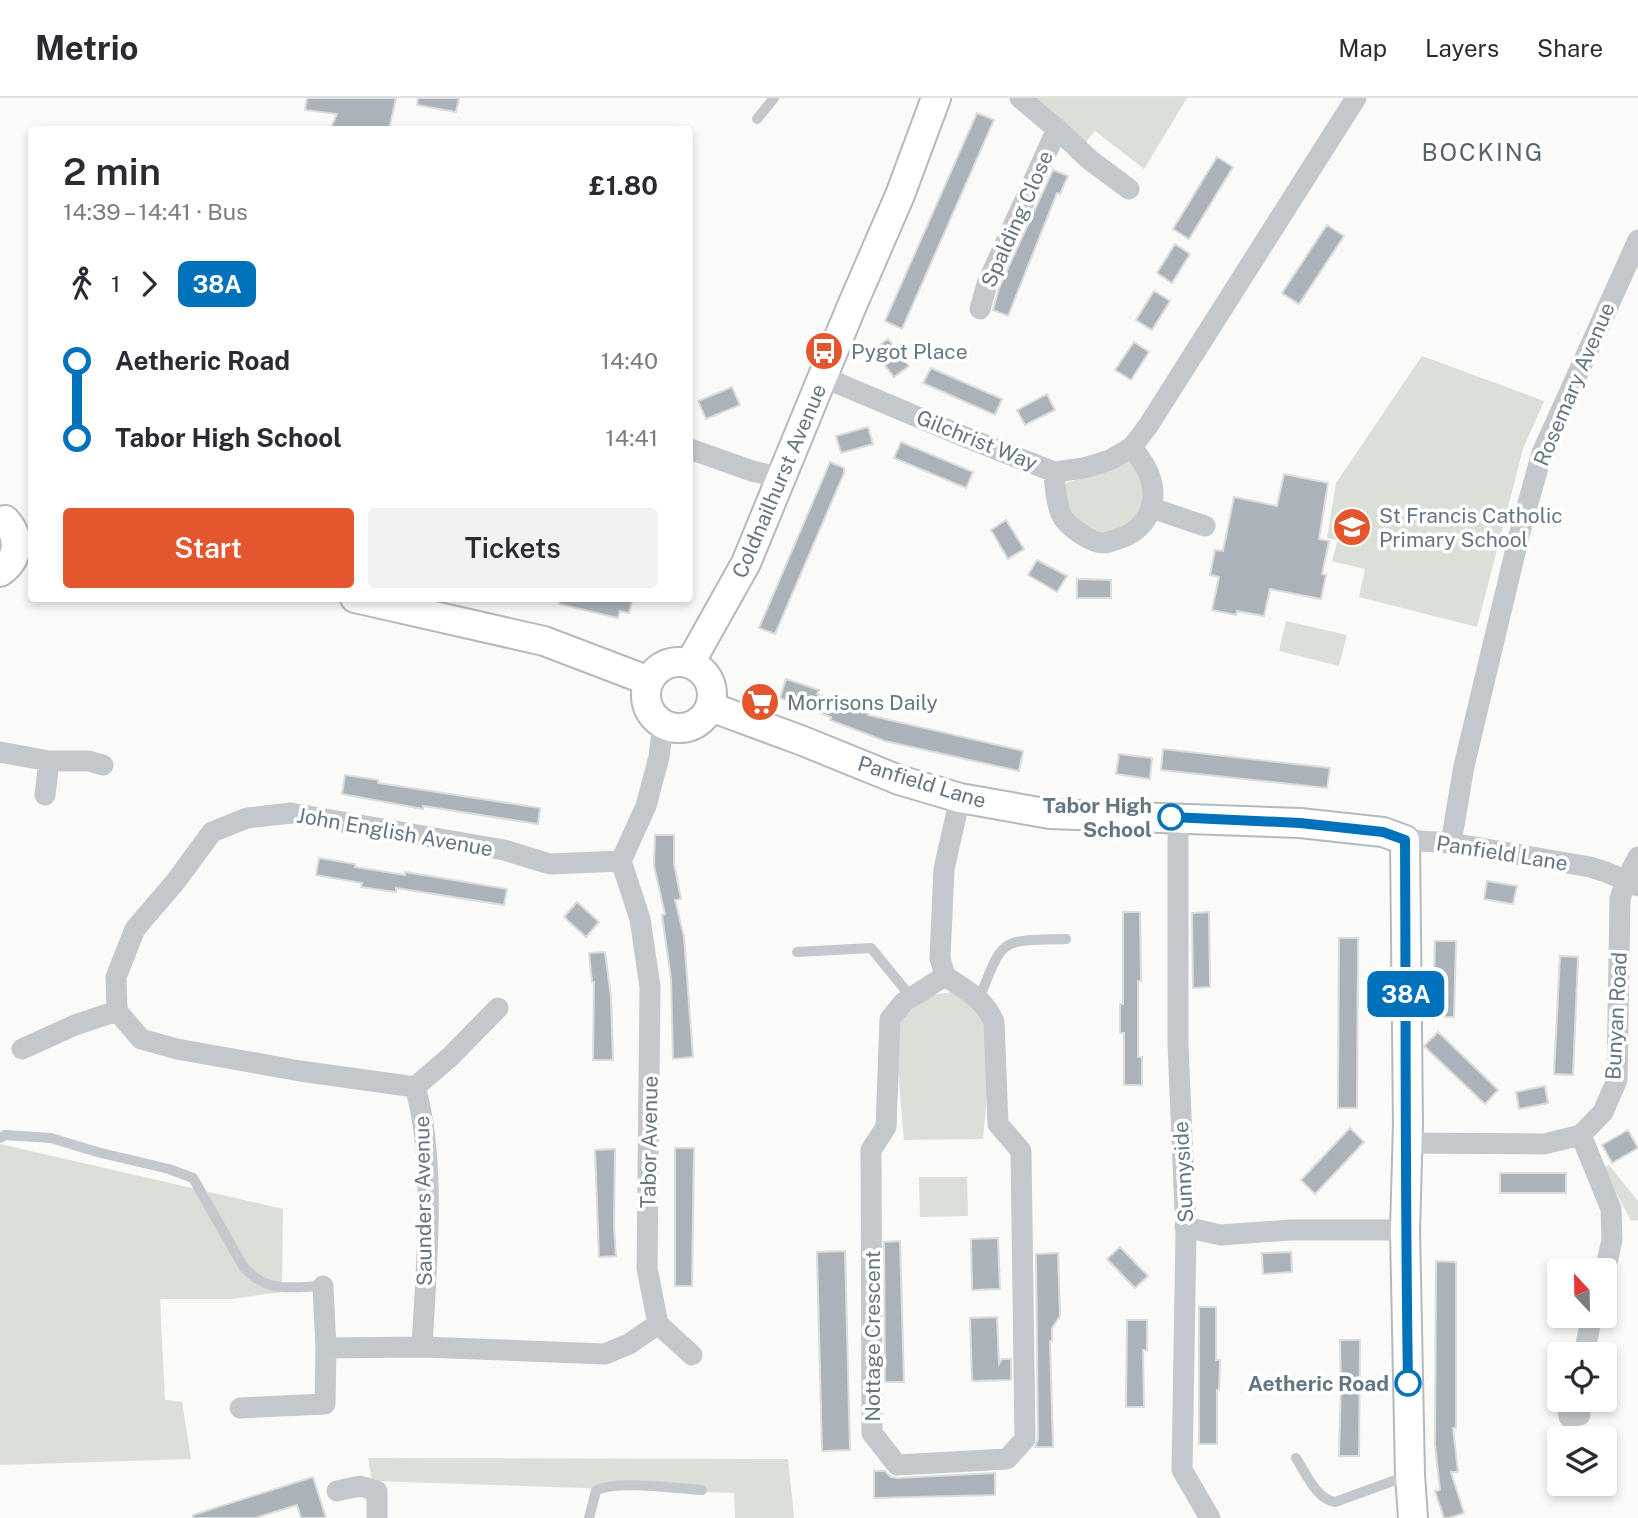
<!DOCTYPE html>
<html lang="en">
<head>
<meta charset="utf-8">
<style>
	body { margin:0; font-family:"Public Sans",sans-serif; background:#f2f2f3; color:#2b2b33; height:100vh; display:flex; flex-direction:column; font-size:26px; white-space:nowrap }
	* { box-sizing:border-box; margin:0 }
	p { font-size:23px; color:#7c7c81 }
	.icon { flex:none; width:38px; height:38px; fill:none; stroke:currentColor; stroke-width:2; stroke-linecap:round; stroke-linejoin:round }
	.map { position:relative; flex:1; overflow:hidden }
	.side { position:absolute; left:28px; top:28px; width:665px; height:476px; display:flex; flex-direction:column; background:#fff; border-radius:7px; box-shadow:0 4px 10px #0003 }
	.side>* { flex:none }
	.badge { padding:0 14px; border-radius:10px; font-size:24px; line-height:46px }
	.needle { width:46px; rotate:338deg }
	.fabs { position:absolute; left:1547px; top:1160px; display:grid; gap:14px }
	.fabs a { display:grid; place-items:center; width:70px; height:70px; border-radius:7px; background:#fff; box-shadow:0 4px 10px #0003; font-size:35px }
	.map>.badge { position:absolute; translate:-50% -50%; box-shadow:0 0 0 4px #fff }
	.legs { display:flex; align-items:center; gap:10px; height:77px; padding:0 35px; font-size:23px }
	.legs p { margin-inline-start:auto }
	.overview { display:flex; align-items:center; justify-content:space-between; height:119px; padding:0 35px }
	h1 { font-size:38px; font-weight:600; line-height:52px }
	.action { display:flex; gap:14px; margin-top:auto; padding:14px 35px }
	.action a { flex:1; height:80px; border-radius:7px; background:#e4572e; color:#fff; font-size:28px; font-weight:600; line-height:80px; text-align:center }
	.action a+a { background:#f2f2f3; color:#2b2b33 }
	ul { padding:0 35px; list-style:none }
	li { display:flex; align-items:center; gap:24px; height:77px; font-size:26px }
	li i { display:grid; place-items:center; width:10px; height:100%; margin:0 9px; background:currentColor }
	li i::after { content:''; width:18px; height:18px; margin:-9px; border:5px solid; border-radius:50%; background:#fff }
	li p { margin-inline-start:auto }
	li:first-child i { background:linear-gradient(#0000 50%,currentColor 0) }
	li:last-child i { background:linear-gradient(currentColor 50%,#0000 0) }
	header { display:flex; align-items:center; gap:42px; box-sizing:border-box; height:98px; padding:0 35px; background:#fff; border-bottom:2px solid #e1e1e2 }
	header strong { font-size:33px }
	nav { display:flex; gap:38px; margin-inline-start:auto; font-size:24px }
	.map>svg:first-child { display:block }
	.green { fill:#dadfd7 }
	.building { fill:#aab3b9; stroke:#dcdcda; stroke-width:2 }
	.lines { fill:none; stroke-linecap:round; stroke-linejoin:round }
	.secondary-casing { stroke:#b3babf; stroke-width:32 }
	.lane { stroke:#c3c8cc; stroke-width:10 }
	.street { stroke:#c3c8cc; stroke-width:21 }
	.secondary { stroke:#fff; stroke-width:28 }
	.line-1-casing { stroke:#fff; stroke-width:16 }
	.line-1 { stroke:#0072bc; stroke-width:10 }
	.stop-1-dot { fill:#fff; stroke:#0072bc; stroke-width:3.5 }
	.labels { text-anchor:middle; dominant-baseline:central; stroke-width:7; stroke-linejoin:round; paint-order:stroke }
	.street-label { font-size:21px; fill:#657683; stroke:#fff }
	.poi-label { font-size:21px; fill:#657683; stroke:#fff; text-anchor:start }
	.stop-label { font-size:21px; font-weight:bold; fill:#657683; stroke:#fff; text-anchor:end }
	.quarter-label { font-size:24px; letter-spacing:2px; fill:#57646e; stroke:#fff }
</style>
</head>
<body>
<header>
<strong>Metrio</strong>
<nav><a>Map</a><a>Layers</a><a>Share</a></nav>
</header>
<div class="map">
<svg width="1638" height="1420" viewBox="0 0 1638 1420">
	<rect width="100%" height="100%" fill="#fafaf8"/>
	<path class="green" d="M1035,0H1187L1144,71L1095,33L1086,44Z
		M1422,258L1544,303L1523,351L1477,529L1359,499L1365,471L1332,463L1338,442L1327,440L1336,385Z
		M1129,363C1149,371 1143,396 1142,415L1127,430L1107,437L1074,422L1064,393L1067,385Z
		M1286,523L1347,537L1339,568L1279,553Z
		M952,894L994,924L983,1041L904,1042L894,926L931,897Z
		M0,1046L283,1111L282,1194L231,1201H160L165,1302L182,1304L191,1361L0,1367Z
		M1609,1067L1638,1103V1122L1631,1123L1603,1070Z
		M919,1079H967L968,1118L920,1119Z
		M368,1360L788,1361L794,1420H735L734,1395L372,1383Z"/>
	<path class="building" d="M307,0H396L389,32H330L337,16L305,12Z
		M418,0H459L456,14L417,7Z
		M977,15L994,22L902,231L885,223Z
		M1217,59L1233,69L1189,141L1173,131Z
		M1053,72L1068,78L1060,96L1057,95L1008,218L993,212L999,190Z
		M1327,127L1344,138L1299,206L1282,195Z
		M1175,146L1190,156L1172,185L1157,175Z
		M1154,193L1170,203L1152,232L1136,222Z
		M888,241L909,268L894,279L873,252Z
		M1134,244L1149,254L1131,282L1115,272Z
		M931,270L1002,301L995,317L923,285Z
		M732,289L740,307L706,321L698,303Z
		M1047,296L1055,312L1025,327L1017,312Z
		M868,329L873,346L841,355L836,338Z
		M901,344L973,374L966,390L894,360Z
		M830,364L844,370V375L775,536L759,530Z
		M1284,376L1328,385L1319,441L1329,443L1322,476L1326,477L1321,501L1270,491L1264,518L1237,513L1236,517L1212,512L1219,479L1210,477L1215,452L1223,453L1234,399L1277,408Z
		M1006,422L1024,451L1008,461L991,432Z
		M1037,462L1067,478L1057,494L1028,477Z
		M1077,481L1111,482V500H1077Z
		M560,500H633L629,515L620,513L618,520L559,506Z
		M786,581L819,592L817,596L869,614L868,617L1023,653L1019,673L885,643L830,622L831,619L780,600Z
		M1163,651L1330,670L1327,690L1161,672Z
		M1119,656L1152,660L1150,681L1116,676Z
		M345,677L378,682V685L540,710L538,726L423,708V711L342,696Z
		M655,737H674V766L681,801L675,802L684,839L693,959L673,961L671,881L662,817L665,816L654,768Z
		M319,760L355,766V769L405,777V774L507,791L504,807L396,790V794L361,789L362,785L316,777Z
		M1487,783L1517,788L1513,806L1484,801Z
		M577,804L599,824L586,839L564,819Z
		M1123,814H1140L1141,883H1138V959H1142V987H1124V935H1120V906H1123Z
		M1209,814L1210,889L1193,890L1192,815Z
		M1339,840H1358L1357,1010H1338Z
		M1435,843H1456L1454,919H1433Z
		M605,854L611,899L613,962H593L594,884H592L589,855Z
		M1560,858L1578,859L1573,977L1554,976Z
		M1438,934L1498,992L1485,1006L1424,948Z
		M1545,988L1548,1005L1519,1011L1516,994Z
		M1350,1030L1364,1044L1315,1096L1301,1082Z
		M1628,1032L1638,1050L1612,1065L1602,1047Z
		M675,1050H694L692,1188H675Z
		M615,1051L614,1129L616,1158L599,1159L595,1052Z
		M1500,1075H1566V1095H1500Z
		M998,1140L1000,1191L972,1192L971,1141Z
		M900,1143L904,1284H885L884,1144Z
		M1120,1149L1148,1178L1135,1190L1107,1161Z
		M845,1153L850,1352L822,1353L817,1154Z
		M1291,1154L1292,1174L1263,1176L1262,1155Z
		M1058,1155L1060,1218L1052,1230V1243H1050L1053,1349H1035L1038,1341L1036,1156Z
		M1436,1163L1456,1164V1330H1453L1458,1374H1451L1464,1415L1449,1420H1444L1435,1393L1440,1392L1435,1347Z
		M1199,1209H1216V1262H1220L1219,1292H1217V1346H1199Z
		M997,1219L999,1266L1002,1261H1011V1282L972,1283L970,1220Z
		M1127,1222H1147V1252H1143L1144,1309H1126Z
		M1340,1242H1360L1359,1358H1339L1341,1286Z
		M874,1373H885L891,1379L898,1380L995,1375V1397L874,1400Z
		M313,1379L326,1420H301L297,1407L255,1420H193V1417Z"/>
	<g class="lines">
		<defs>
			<path id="secondary" d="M0,474C19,461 21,439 5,422
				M355,500L544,543L649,583
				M646 597a33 33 0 1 1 66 0a33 33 0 1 1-66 0Z
				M690,565L746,465L851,210L900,97L936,0
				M711,609L803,643L899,682L960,700L1050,716L1300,725L1383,734L1405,742L1408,1026L1405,1132L1410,1377L1413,1420"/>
		</defs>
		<use href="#secondary" class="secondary-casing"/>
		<path class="lane" d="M757,21L774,0
			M797,854L871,850L912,900
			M979,901C1004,838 999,843 1066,841
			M0,1040L5,1037L51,1040L97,1054L169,1071L193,1080L243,1168C266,1196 290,1189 323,1188
			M1296,1360C1306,1375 1316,1401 1335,1404L1407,1378
			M589,1420L596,1393C613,1381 679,1391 702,1392"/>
		<path class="street" d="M1057,31L1090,62L1129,91
			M980,211L987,186L1057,31L1020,0
			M823,279L965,339L1054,374L1084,370L1110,362L1132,349L1148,328L1356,0
			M690,351L752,373L782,380
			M1054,374C1055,388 1056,403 1061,416C1066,428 1091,445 1104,445C1108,445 1111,443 1115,442C1141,435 1157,414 1152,387C1150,373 1140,360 1132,349
			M1152,410L1205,428
			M0,654L49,663H89L103,667
			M45,697L49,663
			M1178,719V947L1186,1135L1182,1372L1210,1420
			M1405,742L1451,745L1590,769L1606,774L1638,788
			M1451,745L1464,668L1520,434L1542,355L1638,142
			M945,878L904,904L890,921L886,1029L871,1052L872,1335L897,1367L1007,1361L1025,1341L1021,1053L998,1026L994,924C985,901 964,891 945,878L940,860L944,771L960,700
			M117,913L116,879L135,831L176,783L212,734L247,720L291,715L504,752L550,766L621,763
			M117,913L141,941L177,951L300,973L415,989C437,1063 426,1171 422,1249
			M22,951L75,927L117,913
			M415,989L450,959L498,910
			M1581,1037L1611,1111L1612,1142L1605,1173
			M1407,1045L1544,1046L1581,1037L1603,1014L1617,982L1620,801L1626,782L1638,759
			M1185,1129L1221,1137L1290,1132H1405
			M658,1226L692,1257
			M326,1250L422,1249L605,1256L629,1246L658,1226L647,1170L650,889L640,821L621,763L646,708L659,659L663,626
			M1584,1256L1592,1218
			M1567,1302L1569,1319L1580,1317L1579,1302
			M240,1310L325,1306L326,1250L323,1188
			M337,1393L360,1388L377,1393V1420"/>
		<use href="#secondary" class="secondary"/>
	</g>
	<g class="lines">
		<defs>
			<path id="line-1" d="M1171,719L1300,725L1383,734L1405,742C1406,923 1405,1104 1408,1285"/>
		</defs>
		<use href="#line-1" class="line-1-casing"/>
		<use href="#line-1" class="line-1"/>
	</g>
	<defs>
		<symbol id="bus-disc" viewBox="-11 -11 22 22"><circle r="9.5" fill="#e4572e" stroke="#fff"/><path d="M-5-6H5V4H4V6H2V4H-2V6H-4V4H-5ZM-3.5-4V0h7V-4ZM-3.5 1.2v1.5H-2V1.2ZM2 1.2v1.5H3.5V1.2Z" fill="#fff"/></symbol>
		<symbol id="school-disc" viewBox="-11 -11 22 22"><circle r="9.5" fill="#e4572e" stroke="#fff"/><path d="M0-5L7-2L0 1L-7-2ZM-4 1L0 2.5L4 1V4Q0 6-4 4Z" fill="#fff"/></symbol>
		<symbol id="supermarket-disc" viewBox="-11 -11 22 22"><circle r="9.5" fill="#e4572e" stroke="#fff"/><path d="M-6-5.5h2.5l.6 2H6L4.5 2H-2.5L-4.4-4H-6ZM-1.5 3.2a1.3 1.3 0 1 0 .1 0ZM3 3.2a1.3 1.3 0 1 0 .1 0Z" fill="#fff"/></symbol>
	</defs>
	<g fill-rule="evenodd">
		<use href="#bus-disc" x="802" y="231" width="44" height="44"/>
		<use href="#school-disc" x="1330" y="407" width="44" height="44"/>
		<use href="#supermarket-disc" x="738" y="582" width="44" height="44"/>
	</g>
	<g class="stop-1-dot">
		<circle cx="1171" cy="719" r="12"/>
		<circle cx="1408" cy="1285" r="12"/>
	</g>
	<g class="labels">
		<g class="street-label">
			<text transform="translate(1017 121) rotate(-66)">Spalding Close</text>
			<text transform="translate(1574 286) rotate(-67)">Rosemary Avenue</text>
			<text transform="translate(977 342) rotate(22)">Gilchrist Way</text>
			<text transform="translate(779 383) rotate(-67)">Coldnailhurst Avenue</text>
			<text transform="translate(922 684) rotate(17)">Panfield Lane</text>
			<text transform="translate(395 734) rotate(10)">John English Avenue</text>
			<text transform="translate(1502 755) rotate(9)">Panfield Lane</text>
			<text transform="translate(1616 918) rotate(-87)">Bunyan Road</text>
			<text transform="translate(649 1044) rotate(-89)">Tabor Avenue</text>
			<text transform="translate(1183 1074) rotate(-93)">Sunnyside</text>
			<text transform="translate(423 1103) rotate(-91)">Saunders Avenue</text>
			<text transform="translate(872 1238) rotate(-90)">Nottage Crescent</text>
		</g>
		<g class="poi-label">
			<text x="851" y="253">Pygot Place</text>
			<text x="1379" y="417">St Francis Catholic<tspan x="1379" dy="24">Primary School</tspan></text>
			<text x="787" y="604">Morrisons Daily</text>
		</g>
		<g class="stop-label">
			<text x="1152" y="707">Tabor High<tspan x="1152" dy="24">School</tspan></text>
			<text x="1389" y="1285">Aetheric Road</text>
		</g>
		<g class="quarter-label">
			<text x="1483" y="54">BOCKING</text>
		</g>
	</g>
</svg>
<div class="fabs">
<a><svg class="needle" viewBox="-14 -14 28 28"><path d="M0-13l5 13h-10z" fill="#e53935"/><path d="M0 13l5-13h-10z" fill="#7c7c81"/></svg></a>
<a><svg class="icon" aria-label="locate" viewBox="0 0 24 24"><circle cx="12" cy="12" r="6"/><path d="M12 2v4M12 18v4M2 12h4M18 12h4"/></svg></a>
<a><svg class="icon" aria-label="layers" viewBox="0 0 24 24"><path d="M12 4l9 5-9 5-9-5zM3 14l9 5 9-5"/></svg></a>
</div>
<b class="badge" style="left:1406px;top:896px;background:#0072bc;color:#fff">38A</b>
<section class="side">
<div class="overview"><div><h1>2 min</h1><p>14:39 – 14:41 · Bus</p></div><b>£1.80</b></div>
<div class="legs"><svg class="icon" aria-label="walk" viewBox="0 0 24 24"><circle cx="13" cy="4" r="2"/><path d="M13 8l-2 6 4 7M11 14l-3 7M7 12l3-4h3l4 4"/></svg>1<svg class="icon" aria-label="forward" viewBox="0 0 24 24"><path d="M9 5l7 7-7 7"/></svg><b class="badge" style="background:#0072bc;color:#fff">38A</b></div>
<ul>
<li><i style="color:#0072bc"></i><b>Aetheric Road</b><p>14:40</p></li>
<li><i style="color:#0072bc"></i><b>Tabor High School</b><p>14:41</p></li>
</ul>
<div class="action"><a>Start</a><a>Tickets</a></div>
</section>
</div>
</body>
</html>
